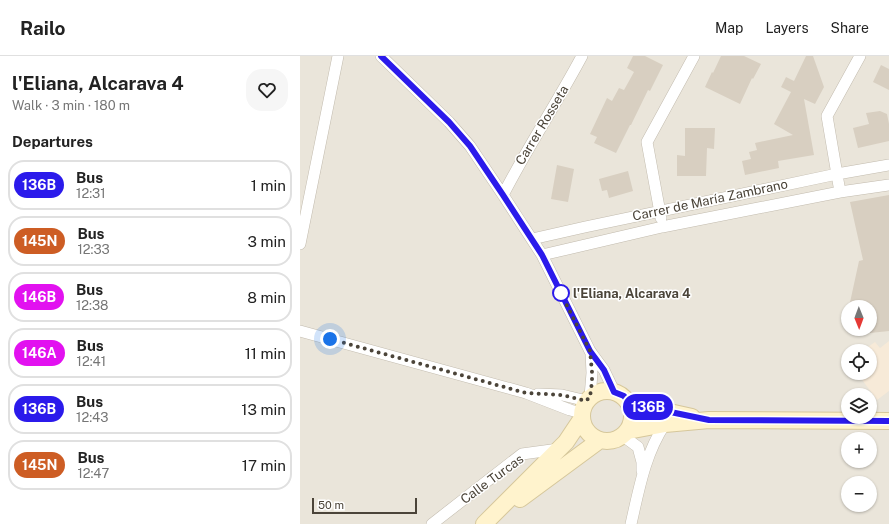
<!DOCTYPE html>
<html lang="en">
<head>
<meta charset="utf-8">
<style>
	body { margin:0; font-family:"Public Sans",sans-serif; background:#f6f6f6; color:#222; height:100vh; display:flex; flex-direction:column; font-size:15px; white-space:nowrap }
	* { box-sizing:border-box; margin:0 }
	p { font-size:13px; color:#767676 }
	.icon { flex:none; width:22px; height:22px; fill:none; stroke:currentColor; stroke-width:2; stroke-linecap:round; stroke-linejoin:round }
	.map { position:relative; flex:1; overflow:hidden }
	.sheet { display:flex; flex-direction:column; background:#fff; width:300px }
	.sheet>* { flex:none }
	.badge { padding:0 8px; border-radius:13px; font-size:14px; line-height:26px }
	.needle { width:26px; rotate:179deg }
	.controls { position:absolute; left:541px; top:244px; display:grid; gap:8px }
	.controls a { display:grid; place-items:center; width:36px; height:36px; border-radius:50%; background:#fff; box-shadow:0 1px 3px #0004; font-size:20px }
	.scale { position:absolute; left:12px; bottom:10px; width:105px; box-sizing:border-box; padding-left:4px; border:2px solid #4b4439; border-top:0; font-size:11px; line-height:14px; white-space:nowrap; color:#4b4439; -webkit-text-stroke:3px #fff; paint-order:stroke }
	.you { position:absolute; width:20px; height:20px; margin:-10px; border:3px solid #fff; border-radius:50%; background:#1a73e8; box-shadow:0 0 0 6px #1a73e833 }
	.map>.badge { position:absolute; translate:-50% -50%; box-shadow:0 0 0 2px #fff }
	h2 { padding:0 12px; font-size:15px; line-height:36px }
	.round { display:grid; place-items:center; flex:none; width:42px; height:42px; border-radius:16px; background:#f6f6f6 }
	.summary { display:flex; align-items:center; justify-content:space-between; height:68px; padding:0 12px }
	h1 { font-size:19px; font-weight:700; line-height:30px }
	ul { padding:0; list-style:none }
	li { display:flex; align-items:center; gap:12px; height:50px; margin:0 8px 6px; padding:0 4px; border:2px solid #e0e0e0; border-radius:16px }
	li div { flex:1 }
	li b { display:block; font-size:15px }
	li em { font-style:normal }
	li .badge { min-width:44px; font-weight:700; text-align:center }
	header { display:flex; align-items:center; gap:24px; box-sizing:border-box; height:56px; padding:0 20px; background:#fff; border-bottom:1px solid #e0e0e0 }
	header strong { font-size:19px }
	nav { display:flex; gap:22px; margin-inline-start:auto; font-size:14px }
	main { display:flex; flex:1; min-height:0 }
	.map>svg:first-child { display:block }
	.residential { fill:#eae5da; fill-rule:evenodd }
	.commercial { fill:#f7ead8 }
	.building { fill:#d8cfc1 }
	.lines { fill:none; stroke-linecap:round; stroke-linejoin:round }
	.minor-casing { stroke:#c2bbae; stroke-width:12 }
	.secondary-casing { stroke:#d6c79b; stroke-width:18 }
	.minor { stroke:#fff; stroke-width:11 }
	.secondary { stroke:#fff3cd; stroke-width:16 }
	.line-casing { stroke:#fff; stroke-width:9 }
	.line { stroke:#2b1aeb; stroke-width:6 }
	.walk { stroke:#4b4439; stroke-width:4; stroke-dasharray:0 7.2 }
	.stop-dot { fill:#fff; stroke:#2b1aeb; stroke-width:2 }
	.labels { text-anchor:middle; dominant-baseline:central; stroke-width:3; stroke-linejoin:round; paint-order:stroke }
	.street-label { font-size:13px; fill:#4b4439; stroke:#fff }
	.stop-label { font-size:13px; font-weight:bold; fill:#4b4439; stroke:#fff; text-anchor:start }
</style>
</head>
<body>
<header>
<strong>Railo</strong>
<nav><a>Map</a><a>Layers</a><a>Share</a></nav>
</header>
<main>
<section class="sheet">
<div class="summary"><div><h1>l'Eliana, Alcarava 4</h1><p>Walk · 3 min · 180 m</p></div><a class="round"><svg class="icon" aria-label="heart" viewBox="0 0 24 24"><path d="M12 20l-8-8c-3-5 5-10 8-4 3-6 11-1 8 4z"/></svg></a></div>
<h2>Departures</h2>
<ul>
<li><span class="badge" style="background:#2b1aeb;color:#fff">136B</span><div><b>Bus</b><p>12:31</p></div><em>1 min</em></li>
<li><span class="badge" style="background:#cd5d24;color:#fff">145N</span><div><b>Bus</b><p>12:33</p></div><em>3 min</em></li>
<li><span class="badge" style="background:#e211f0;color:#fff">146B</span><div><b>Bus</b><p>12:38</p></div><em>8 min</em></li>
<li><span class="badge" style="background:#e211f0;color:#fff">146A</span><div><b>Bus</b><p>12:41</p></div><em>11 min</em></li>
<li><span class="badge" style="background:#2b1aeb;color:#fff">136B</span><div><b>Bus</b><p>12:43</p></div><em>13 min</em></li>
<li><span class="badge" style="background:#cd5d24;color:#fff">145N</span><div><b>Bus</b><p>12:47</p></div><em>17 min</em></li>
</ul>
</section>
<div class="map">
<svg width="589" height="468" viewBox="0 0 589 468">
	<rect width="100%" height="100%" fill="#f6f3ec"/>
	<path class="residential" d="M0,0H589V468H0ZM548,251H570V273H548ZM548,295H570V317H548ZM548,339H570V361H548ZM548,383H570V405H548ZM548,427H570V449H548Z"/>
	<path class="commercial" d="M589,285V335L577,344L557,317H570V295H562L575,286L580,292Z"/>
	<path class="building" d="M333,0H345L363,9L350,35L348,34L331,69H330L316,97L294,87L297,81L290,78L307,42L312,45L319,32L324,34L334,16L327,12Z
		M421,0H444L461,8L453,23L452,22L440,48L405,31L412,16L413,17Z
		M506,0H513L524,31L515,48L504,43L514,99L478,105L479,112L445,119L442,105L451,103L449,96L457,94L455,87L493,79L474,68L491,36L481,31L486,21L494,25Z
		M581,9L589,13V34L573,26Z
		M580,55L587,58L589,68V85L558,92L553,72L569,68L566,57Z
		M385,72H415L414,93L407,92L406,120H377V99L385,100Z
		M257,109L274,113L268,146L251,143Z
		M328,115L333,135L309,142L307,134L302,135L299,123Z
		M589,139V275L570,277V251H549L559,205L563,204L550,146Z"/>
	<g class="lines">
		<defs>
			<path id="minor" d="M81,0L149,66L170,90L203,139L242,199L290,295L304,314L314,335
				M540,136L527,60L560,0
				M203,139C227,92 257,47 282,0
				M361,162L347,86L394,0
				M232,183L285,171L537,118L589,109
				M0,188L38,0
				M242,199L362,171L540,136L589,129
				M0,275L226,337L270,354L282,357
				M238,338L262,339L287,345
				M290,341L292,317L291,296
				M323,380L338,391L342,406V415
				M132,468L222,398L259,393
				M331,468C339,433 345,398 365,368"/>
			<path id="secondary" d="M282 360a25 25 0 1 1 50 0a25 25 0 1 1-50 0Z
				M330,348L340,349L356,353L392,361
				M328,375L365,368L409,364L589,365
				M220,443L300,384
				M184,468L266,386L282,362"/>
		</defs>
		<use href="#minor" class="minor-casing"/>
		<use href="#secondary" class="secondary-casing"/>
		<use href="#minor" class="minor"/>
		<use href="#secondary" class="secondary"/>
	</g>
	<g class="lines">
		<defs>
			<path id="line" d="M81,0L149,66L170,90L203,139L242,199L290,295L304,314L314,336L324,340L330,348L340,349L356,353L409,364L589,365"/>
		</defs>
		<use href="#line" class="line-casing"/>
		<use href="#line" class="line"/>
		<path class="walk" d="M30,283L226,337L262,339L286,345L290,341L292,326V316L290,295L260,236L261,237"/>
	</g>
	<circle class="stop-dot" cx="261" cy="237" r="8"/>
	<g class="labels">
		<g class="street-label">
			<text transform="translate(242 69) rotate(-59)">Carrer Rosseta</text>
			<text transform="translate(410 144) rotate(-12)">Carrer de María Zambrano</text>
			<text transform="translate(192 423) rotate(-36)">Calle Turcas</text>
		</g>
		<g class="stop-label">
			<text x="273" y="237">l'Eliana, Alcarava 4</text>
		</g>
	</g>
</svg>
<div class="controls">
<a><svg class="needle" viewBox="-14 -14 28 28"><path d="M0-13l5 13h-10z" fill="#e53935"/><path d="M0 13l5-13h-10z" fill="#767676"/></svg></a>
<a><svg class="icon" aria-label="locate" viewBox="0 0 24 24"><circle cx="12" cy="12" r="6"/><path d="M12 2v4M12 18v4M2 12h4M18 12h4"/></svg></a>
<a><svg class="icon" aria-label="layers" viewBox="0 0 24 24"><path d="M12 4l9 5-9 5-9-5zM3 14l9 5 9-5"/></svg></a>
<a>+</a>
<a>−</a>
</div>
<div class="scale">50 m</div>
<div class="you" style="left:30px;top:283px"></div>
<b class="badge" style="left:348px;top:351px;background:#2b1aeb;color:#fff">136B</b>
</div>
</main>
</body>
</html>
